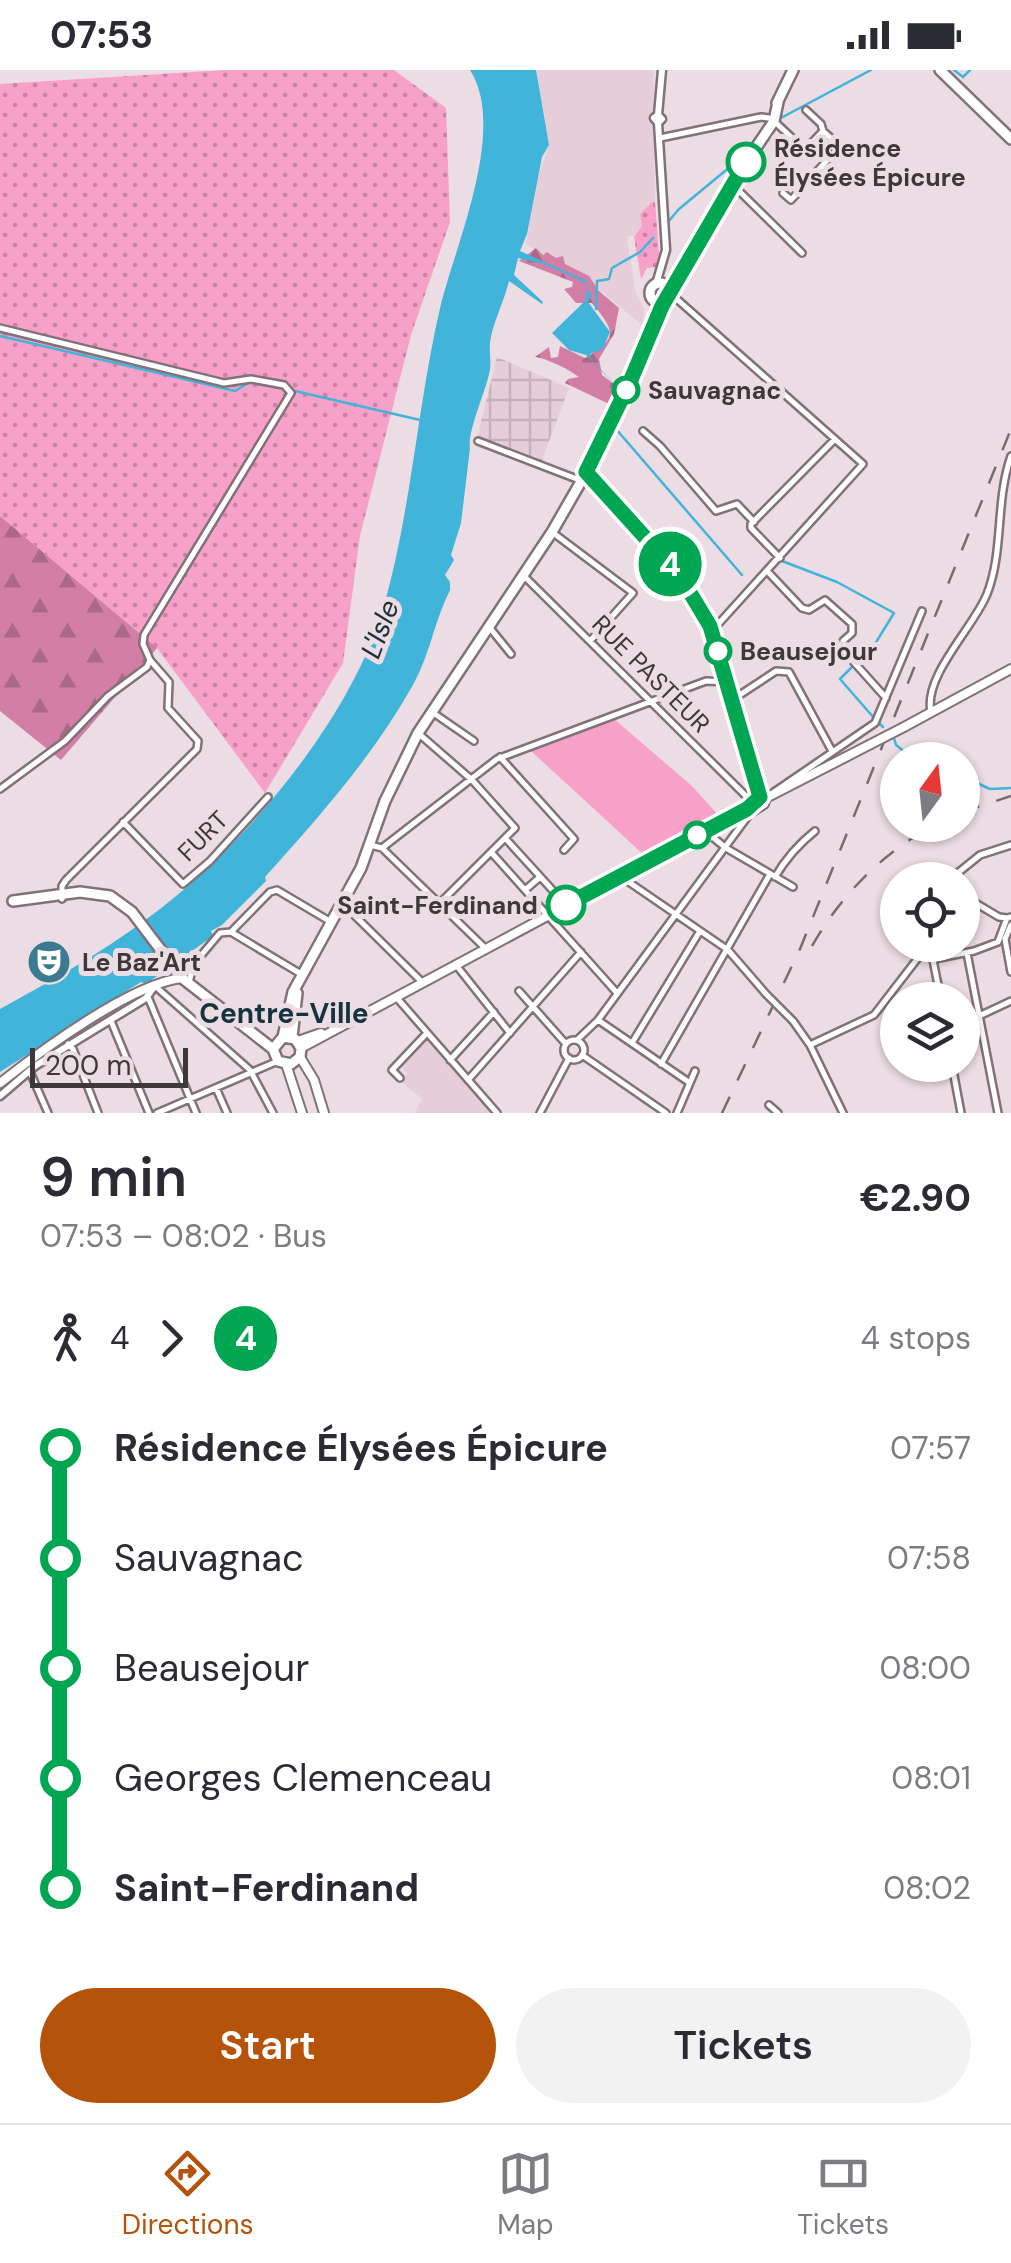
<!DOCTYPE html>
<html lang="en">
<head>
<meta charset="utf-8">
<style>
	body { margin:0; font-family:"DM Sans",sans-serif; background:#f2f2f3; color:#2b2b33; height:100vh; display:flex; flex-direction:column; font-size:38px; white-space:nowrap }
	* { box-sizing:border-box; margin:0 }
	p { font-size:32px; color:#7c7c81 }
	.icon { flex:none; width:55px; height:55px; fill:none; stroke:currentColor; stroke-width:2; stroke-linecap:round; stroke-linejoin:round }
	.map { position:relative; height:1043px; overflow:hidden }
	.panel { display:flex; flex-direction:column; background:#fff; flex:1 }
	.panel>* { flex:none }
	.badge { padding:0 20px; border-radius:32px; font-size:35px; line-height:65px }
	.needle { width:65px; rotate:15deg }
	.fabs { position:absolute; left:880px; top:672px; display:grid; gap:20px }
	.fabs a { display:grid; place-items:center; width:100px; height:100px; border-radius:50%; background:#fff; box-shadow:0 2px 8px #0004; font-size:50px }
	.scale { position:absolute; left:30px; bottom:25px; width:158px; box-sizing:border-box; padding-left:10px; border:5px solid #3e383a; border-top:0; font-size:28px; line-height:35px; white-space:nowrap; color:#3e383a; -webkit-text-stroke:8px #ecdce3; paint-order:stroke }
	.map>.badge { position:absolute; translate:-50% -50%; box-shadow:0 0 0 5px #fff }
	.legs { display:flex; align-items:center; gap:15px; height:110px; padding:0 40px; font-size:32px }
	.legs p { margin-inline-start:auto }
	.overview { display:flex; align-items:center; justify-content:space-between; height:170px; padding:0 40px }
	h1 { font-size:55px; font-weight:600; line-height:75px }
	.primary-button { display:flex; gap:20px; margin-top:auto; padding:20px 40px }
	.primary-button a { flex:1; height:115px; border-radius:60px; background:#b45309; color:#fff; font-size:40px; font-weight:600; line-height:115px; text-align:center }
	.primary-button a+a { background:#f2f2f3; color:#2b2b33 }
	ul { padding:0 40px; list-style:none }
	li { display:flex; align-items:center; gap:35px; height:110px; font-size:38px }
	li i { display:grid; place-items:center; width:15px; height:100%; margin:0 12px; background:currentColor }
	li i::after { content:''; width:25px; height:25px; margin:-12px; border:8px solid; border-radius:50%; background:#fff }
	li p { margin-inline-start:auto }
	li:first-child i { background:linear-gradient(#0000 50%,currentColor 0) }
	li:last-child i { background:linear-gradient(currentColor 50%,#0000 0) }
	.status { display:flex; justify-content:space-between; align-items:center; height:70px; padding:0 50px; background:#fff; direction:ltr }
	.status svg { height:28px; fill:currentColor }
	.menu { display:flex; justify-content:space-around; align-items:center; height:140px; border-top:2px solid #e1e1e2; background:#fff; font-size:28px; color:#7c7c81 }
	.menu a { display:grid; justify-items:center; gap:5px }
	.menu .on { color:#b45309 }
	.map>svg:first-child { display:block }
	.built { fill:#e5ced8 }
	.industrial { fill:url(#industrial-grid) }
	.grass { fill:url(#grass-dots) }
	.forest { fill:url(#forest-firs) }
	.green { fill:#f7a1ca }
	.water { fill:#40b4d9 }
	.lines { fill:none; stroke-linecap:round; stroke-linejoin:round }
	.stream { stroke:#40b4d9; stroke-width:2.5 }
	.minor-casing { stroke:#807278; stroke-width:10 }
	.tertiary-casing { stroke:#807278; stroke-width:11 }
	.secondary-casing { stroke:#807278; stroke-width:12 }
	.primary-casing { stroke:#807278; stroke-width:14 }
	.minor { stroke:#fff; stroke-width:5 }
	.tertiary { stroke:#fff; stroke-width:6 }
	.secondary { stroke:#fff; stroke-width:8 }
	.primary { stroke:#fff; stroke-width:9 }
	.rail { stroke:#766d70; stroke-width:2.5; stroke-dasharray:18 18; stroke-linecap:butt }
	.minor-bridge-casing { stroke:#807278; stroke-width:10; stroke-linecap:butt }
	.secondary-bridge-casing { stroke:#807278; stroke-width:12; stroke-linecap:butt }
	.minor-bridge { stroke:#fff; stroke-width:5 }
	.secondary-bridge { stroke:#fff; stroke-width:8 }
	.line-1-casing { stroke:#fff; stroke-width:22 }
	.line-1 { stroke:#00a651; stroke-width:15 }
	.stop-1-dot { fill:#fff; stroke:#00a651; stroke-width:5 }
	.labels { text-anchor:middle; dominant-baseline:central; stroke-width:10; stroke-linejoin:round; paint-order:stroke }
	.stop-label { font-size:25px; font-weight:bold; fill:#3e383a; stroke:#ecdce3; text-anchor:start }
	.street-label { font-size:25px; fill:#3e383a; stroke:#ecdce3 }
	.poi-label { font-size:25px; font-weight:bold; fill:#3e383a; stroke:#ecdce3; text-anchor:start }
	.water-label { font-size:28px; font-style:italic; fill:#1b2f36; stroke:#ecdce3 }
	.neighbourhood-label { font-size:28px; font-weight:bold; fill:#15333e; stroke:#ecdce3 }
</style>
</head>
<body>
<div class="status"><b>07:53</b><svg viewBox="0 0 49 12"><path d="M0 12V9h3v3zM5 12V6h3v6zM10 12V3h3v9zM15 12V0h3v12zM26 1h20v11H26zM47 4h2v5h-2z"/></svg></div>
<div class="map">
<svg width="1011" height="1043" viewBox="0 0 1011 1043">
	<defs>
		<pattern id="industrial-grid" width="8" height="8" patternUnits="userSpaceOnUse" patternTransform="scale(2.5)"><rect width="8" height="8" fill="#e5ced8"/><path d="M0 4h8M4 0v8" fill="none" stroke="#c6b2ba"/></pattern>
		<pattern id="grass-dots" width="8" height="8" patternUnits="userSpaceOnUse" patternTransform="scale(2.5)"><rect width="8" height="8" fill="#f7a1ca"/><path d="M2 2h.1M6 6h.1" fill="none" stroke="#c984a5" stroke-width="1.8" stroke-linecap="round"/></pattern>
		<pattern id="forest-firs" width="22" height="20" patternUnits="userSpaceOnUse" patternTransform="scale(2.5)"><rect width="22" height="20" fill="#d27ea7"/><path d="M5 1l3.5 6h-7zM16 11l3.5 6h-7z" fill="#ac6889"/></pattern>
	</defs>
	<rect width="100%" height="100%" fill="#ecdce3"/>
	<path class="built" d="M536,0H653L654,41L649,50L653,58L655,132H652L639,164L627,167L635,220L644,240L643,256L600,220L526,174L535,116L549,75Z
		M427,966L494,1043H415L422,1029L401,1011L407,1004L400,995Z"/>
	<path class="industrial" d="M497,287L569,318L541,393L477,368Z"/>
	<path class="grass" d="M226,0H394L446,38L450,152L411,265L360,466L343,593L265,723L157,578L0,446V14Z
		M652,132H655L659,184L656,197L647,198L641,209L634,167L642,156L640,144Z"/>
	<path class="forest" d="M536,178L543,185L547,182L556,188L563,186L565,194L589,206L599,221L619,238L614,264L599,289L602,305L618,317L615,329L609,334L565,313L568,309L579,307C570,300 546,288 535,287L549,277L551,288L558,287L560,276L585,288C619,268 615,261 592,233H576L564,219L572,217L573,212L519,191Z
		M0,446L157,578L61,690L0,641Z"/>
	<path class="green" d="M614,649L692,716L719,746L644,785L530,680Z"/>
	<path class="water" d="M470,0H536L549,75L542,87L527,164L520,181L587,211V221L592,224L588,232L610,262L603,279L590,284V288L619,319L586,285L569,280L552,263L586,230V213L544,194L518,188L514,205L543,232L542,234L509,211C504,232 493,252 490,272C489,282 492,294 489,304C485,323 467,362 470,378L461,453L451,485L454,490L445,505L450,512V520C435,549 430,584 414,613C374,685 320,746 265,807L266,811L222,855L211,861L213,866L146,914L141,912L0,1002V939C50,911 102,883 148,848C241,780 350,651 383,539C412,439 417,335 441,234C457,171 507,58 470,0Z"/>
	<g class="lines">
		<path class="stream" d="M954,0L963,7L970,0
			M779,49L871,0
			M668,152L679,139L742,87
			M596,239L597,211L609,209L612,198L640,182L653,168
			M0,266L235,321L250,312L284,319
			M295,321L420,350
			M616,359L742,505
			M782,491L837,512L894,543L875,574L857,592
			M854,595L840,609L874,648
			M878,652L883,657
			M894,668L896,675L915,690
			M962,706L990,719L1011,718"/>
		<defs>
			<path id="minor" d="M774,51L805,80L823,61L821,54L806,40
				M660,68L761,47L769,48
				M734,116L802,183
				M783,123L791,130L840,76L823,61
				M670,223L863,394L712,561
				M0,258L224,313L251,309L284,315L291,323L144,565L143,574L150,590L147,597L108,626L65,671L0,719
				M643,361L660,376L716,441L737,434L754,452
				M478,371L582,411
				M552,462L633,523L590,571
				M780,488L751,458V454L835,369
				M769,503L802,538L809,540L825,530L852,554V563L843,571V580L886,628
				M524,506L752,732
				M490,558L511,584
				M732,630L776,601L789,602L832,681
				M432,642L474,671
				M931,642C923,606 974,557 987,524C1004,481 995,432 1011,386
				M418,663L472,710L515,758L440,833
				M500,687L574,769L564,780
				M774,722L875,653L922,541
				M123,752L183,814L210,791L268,727
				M705,761L726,778L793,817
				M506,769L566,835
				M370,775L382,778L485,878
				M382,778L497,689L706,611L727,612
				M491,782L617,923
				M620,806L728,880L766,924
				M775,807C785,790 800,773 815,761
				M949,810L980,785L1011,775
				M525,820L540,807
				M962,825L999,847L1007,848
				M62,829V816L66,810L197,679L198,671L168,638L169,612L150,590
				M342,833L422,912
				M231,862L270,822L277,820L331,852
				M231,862L301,904
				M1005,869L1011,902
				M1005,869L1011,855
				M930,875L941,930
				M967,883L998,1043
				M934,889L974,881L998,872L1007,848L1011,847
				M456,895L510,963
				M189,913L193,895L220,863L231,862
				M155,916L250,1000L273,1043
				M519,921L566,974
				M148,927L196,1043
				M397,928L497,1043
				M598,950L690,1013
				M111,951L149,1043
				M793,951L810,975L843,1043
				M962,954L1011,931
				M577,970L598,950L751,742
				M564 980a10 10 0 1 1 20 0a10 10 0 1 1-20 0Z
				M632,973L700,861
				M68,974L73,979L98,1043
				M810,975L874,945L921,884L929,879
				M582,985L666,1043
				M450,990L494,942
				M661,994L770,804
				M952,995L961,1043
				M30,1002L48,1043
				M400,1008L392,1000L427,963
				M468,1010L581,882
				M216,1018L227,1043
				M769,1035L778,1043
				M157,1043L278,991
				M540,1043L569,988
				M677,1043L695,1001"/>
			<path id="tertiary" d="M658,45L654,48L658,53L662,49L658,45L662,0
				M656,214L666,180L658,53
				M586,402L680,506L709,556L760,727
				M0,1026L35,996L146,928L154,917"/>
			<path id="secondary" d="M904,657L1011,599
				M766,728L869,675
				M298,971L321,963
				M301,978L747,739L760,727L766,728L764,734L753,741L747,739
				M300,987L314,1010L324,1043
				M286,994L302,1043
				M0,1013C42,980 131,914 182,908"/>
			<path id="primary" d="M940,0L1011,69
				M777,33L793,0
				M745,94L774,51L778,32
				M702,166L748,90
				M650 223a10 10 0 1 1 20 0a10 10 0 1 1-20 0Z
				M670,221L703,163
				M13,831L80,822L110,826L132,842L182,908L273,979
				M283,967L295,969L301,978L300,987L291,994L278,991L273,979L283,967L293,922L361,798L385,731L418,663L552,462L579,415L630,312L664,232
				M292,967L297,923"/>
		</defs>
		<use href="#minor" class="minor-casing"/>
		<use href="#tertiary" class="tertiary-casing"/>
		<use href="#secondary" class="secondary-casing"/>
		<use href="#primary" class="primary-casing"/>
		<use href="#minor" class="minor"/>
		<use href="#tertiary" class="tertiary"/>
		<use href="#secondary" class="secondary"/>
		<use href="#primary" class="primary"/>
		<path class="rail" d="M962,742L1011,726
			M812,876C841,825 883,782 935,755
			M722,1043L800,879L1011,359"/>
		<defs>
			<path id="minor-bridge" d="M766,924L793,951"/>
			<path id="secondary-bridge" d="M869,675L904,657"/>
		</defs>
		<use href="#minor-bridge" class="minor-bridge-casing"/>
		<use href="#secondary-bridge" class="secondary-bridge-casing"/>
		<use href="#minor-bridge" class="minor-bridge"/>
		<use href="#secondary-bridge" class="secondary-bridge"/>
	</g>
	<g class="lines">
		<defs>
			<path id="line-1" d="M566,835L747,739L760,727L710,556L680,506L586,402L630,312L662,236L746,92"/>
		</defs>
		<use href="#line-1" class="line-1-casing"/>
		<use href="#line-1" class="line-1"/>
	</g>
	<defs>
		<symbol id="theatre-disc" viewBox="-11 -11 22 22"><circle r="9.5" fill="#3c7a90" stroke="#ecdce3"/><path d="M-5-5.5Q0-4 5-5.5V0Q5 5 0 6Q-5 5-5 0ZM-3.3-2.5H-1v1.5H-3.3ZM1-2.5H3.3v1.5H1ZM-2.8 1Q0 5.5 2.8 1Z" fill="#fff"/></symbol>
	</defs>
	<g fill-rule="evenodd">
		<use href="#theatre-disc" x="24" y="867" width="50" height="50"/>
	</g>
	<g class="stop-1-dot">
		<circle cx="746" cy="92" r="18"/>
		<circle cx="626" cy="320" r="12"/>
		<circle cx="718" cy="581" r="12"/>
		<circle cx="697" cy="765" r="12"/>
		<circle cx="566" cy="835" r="18"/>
	</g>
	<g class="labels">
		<g class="stop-label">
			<text x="774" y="78">Résidence<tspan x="774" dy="29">Élysées Épicure</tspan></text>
			<text x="648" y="320">Sauvagnac</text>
			<text x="740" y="581">Beausejour</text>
			<text x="538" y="835" text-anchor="end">Saint-Ferdinand</text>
		</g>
		<g class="street-label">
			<text transform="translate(651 604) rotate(45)">RUE PASTEUR</text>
			<text transform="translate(203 766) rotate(-45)">FURT</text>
		</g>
		<g class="poi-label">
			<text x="82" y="892">Le Baz'Art</text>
		</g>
		<g class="water-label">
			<text transform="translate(380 559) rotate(-69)">L'Isle</text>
		</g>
		<g class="neighbourhood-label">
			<text x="284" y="943">Centre-Ville</text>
		</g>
	</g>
</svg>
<div class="fabs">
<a><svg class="needle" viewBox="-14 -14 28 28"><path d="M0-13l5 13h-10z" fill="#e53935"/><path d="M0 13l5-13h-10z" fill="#7c7c81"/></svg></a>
<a><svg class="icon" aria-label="locate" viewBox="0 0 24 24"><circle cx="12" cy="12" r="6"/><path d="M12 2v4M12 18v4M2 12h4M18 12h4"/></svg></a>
<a><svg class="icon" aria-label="layers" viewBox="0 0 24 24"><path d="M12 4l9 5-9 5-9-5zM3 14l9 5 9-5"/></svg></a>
</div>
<div class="scale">200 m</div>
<b class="badge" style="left:670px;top:494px;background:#00a651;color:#fff">4</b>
</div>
<section class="panel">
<div class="overview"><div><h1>9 min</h1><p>07:53 – 08:02 · Bus</p></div><b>€2.90</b></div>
<div class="legs"><svg class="icon" aria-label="walk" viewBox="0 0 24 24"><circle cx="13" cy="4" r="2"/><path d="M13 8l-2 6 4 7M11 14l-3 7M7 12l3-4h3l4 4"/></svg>4<svg class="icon" aria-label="forward" viewBox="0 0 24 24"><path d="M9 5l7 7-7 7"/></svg><b class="badge" style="background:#00a651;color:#fff">4</b><p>4 stops</p></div>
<ul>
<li><i style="color:#00a651"></i><b>Résidence Élysées Épicure</b><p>07:57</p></li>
<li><i style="color:#00a651"></i><span>Sauvagnac</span><p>07:58</p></li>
<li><i style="color:#00a651"></i><span>Beausejour</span><p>08:00</p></li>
<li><i style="color:#00a651"></i><span>Georges Clemenceau</span><p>08:01</p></li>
<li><i style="color:#00a651"></i><b>Saint-Ferdinand</b><p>08:02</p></li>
</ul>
<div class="primary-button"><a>Start</a><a>Tickets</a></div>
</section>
<nav class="menu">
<a class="on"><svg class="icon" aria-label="directions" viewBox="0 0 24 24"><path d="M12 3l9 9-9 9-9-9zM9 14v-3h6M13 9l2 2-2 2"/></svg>Directions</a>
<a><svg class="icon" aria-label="map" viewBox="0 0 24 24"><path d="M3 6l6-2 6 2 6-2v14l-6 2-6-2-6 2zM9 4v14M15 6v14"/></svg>Map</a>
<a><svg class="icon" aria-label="tickets" viewBox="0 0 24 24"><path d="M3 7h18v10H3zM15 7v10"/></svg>Tickets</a>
</nav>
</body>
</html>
